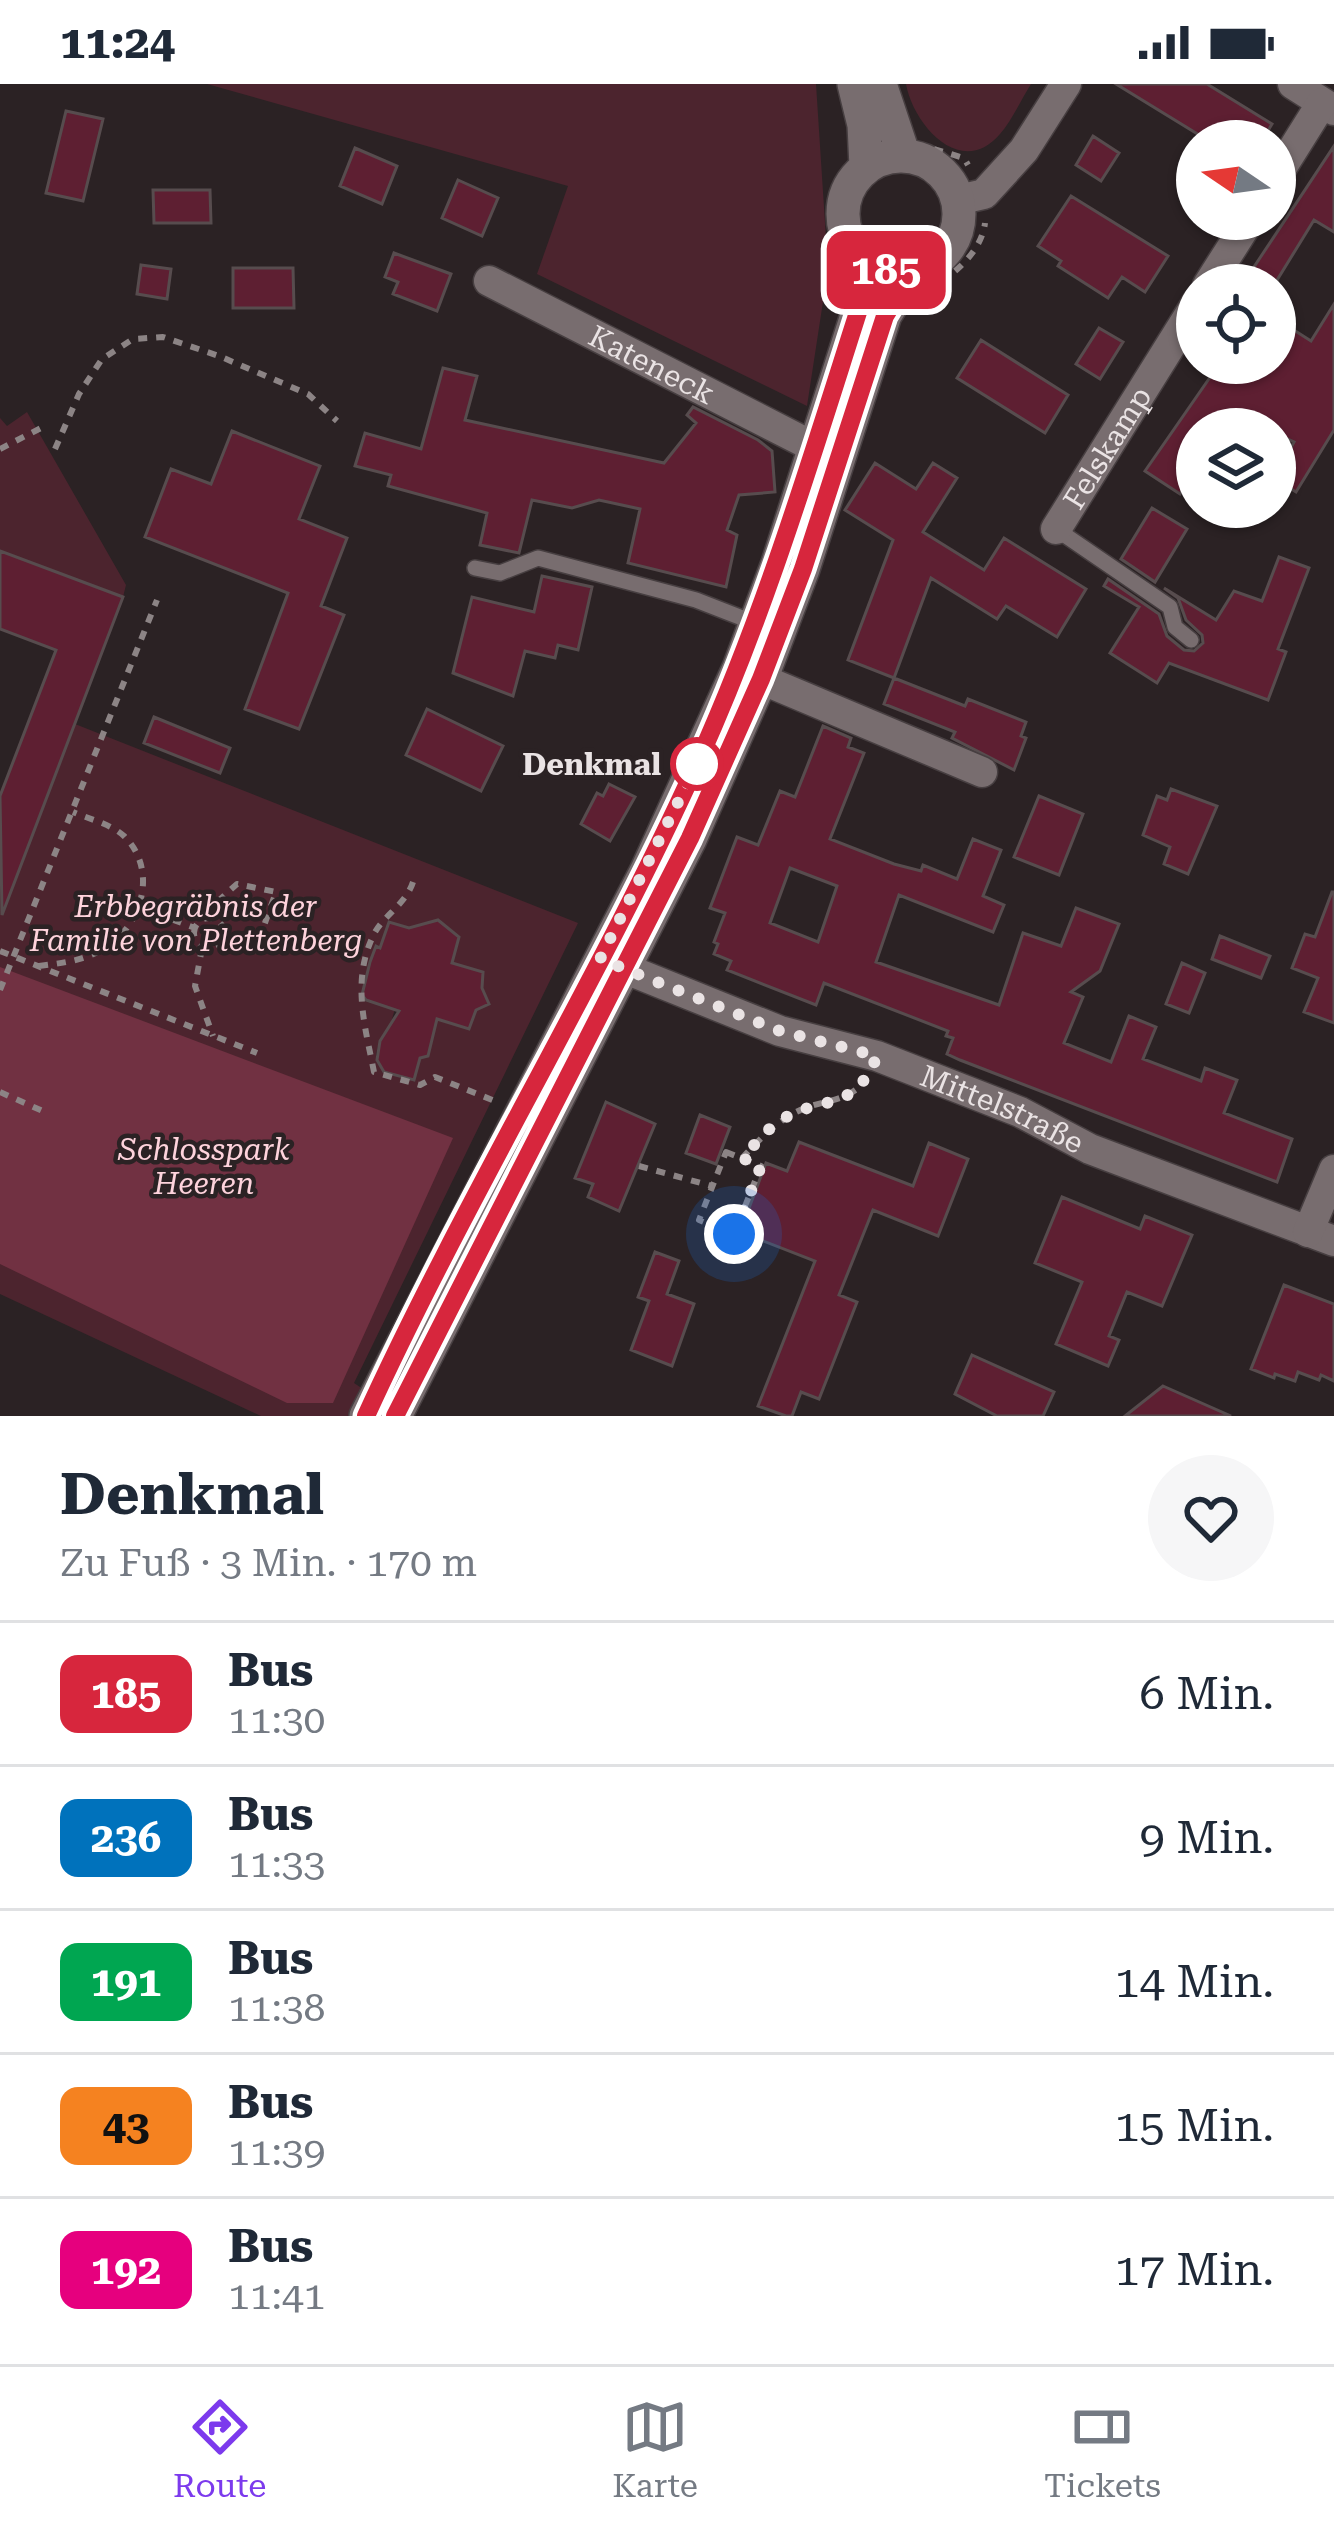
<!DOCTYPE html>
<html lang="de">
<head>
<meta charset="utf-8">
<style>
	body { margin:0; font-family:"Roboto Serif",serif; background:#f6f6f7; color:#1f2937; height:100vh; display:flex; flex-direction:column; font-size:45px; white-space:nowrap }
	* { box-sizing:border-box; margin:0 }
	p { font-size:39px; color:#747a83 }
	.icon { flex:none; width:66px; height:66px; fill:none; stroke:currentColor; stroke-width:2; stroke-linecap:round; stroke-linejoin:round }
	.map { position:relative; height:1332px; overflow:hidden }
	.panel { display:flex; flex-direction:column; background:#fff; flex:1 }
	.panel>* { flex:none }
	.badge { padding:0 24px; border-radius:18px; font-size:42px; line-height:78px }
	.needle { width:78px; rotate:283deg }
	.tools { position:absolute; left:1176px; top:36px; display:grid; gap:24px }
	.tools a { display:grid; place-items:center; width:120px; height:120px; border-radius:50%; background:#fff; box-shadow:0 3px 9px #0004; font-size:60px }
	.you { position:absolute; width:60px; height:60px; margin:-30px; border:9px solid #fff; border-radius:50%; background:#1a73e8; box-shadow:0 0 0 18px #1a73e833 }
	.map>.badge { position:absolute; translate:-50% -50%; box-shadow:0 0 0 6px #fff }
	.round { display:grid; place-items:center; flex:none; width:126px; height:126px; border-radius:63px; background:#f6f6f7 }
	.overview { display:flex; align-items:center; justify-content:space-between; height:204px; padding:0 60px }
	h1 { font-size:57px; font-weight:700; line-height:90px }
	ul { padding:0; list-style:none }
	li { display:flex; align-items:center; gap:36px; height:144px; padding:0 60px; border-top:3px solid #e0e1e3 }
	li div { flex:1 }
	li b { display:block; font-size:45px }
	li em { font-style:normal }
	li .badge { min-width:132px; font-weight:700; text-align:center }
	.status { display:flex; justify-content:space-between; align-items:center; height:84px; padding:0 60px; background:#fff; direction:ltr }
	.status svg { height:33px; fill:currentColor }
	.tabs { display:flex; justify-content:space-around; align-items:center; height:168px; border-top:3px solid #e0e1e3; background:#fff; font-size:33px; color:#747a83 }
	.tabs a { display:grid; justify-items:center; gap:6px }
	.tabs .current { color:#7c3aed }
	.map>svg:first-child { display:block }
	.green { fill:#4c242e; fill-rule:evenodd }
	.forest { fill:#713142 }
	.building { fill:#5e1f32; stroke:#574c4e; stroke-width:3; fill-rule:evenodd }
	.lines { fill:none; stroke-linecap:round; stroke-linejoin:round }
	.service-casing { stroke:#473f41; stroke-width:18 }
	.minor-casing { stroke:#473f41; stroke-width:33 }
	.secondary-casing { stroke:#473f41; stroke-width:36 }
	.path { stroke:#8c8485; stroke-width:6; stroke-dasharray:9 9; stroke-linecap:butt }
	.service { stroke:#786d6f; stroke-width:15 }
	.minor { stroke:#786d6f; stroke-width:30 }
	.secondary { stroke:#786d6f; stroke-width:33 }
	.line-casing { stroke:#fff; stroke-width:27 }
	.line { stroke:#d7263d; stroke-width:18 }
	.walk { stroke:#eae3e4; stroke-width:12; stroke-dasharray:0 21.6 }
	.stop-dot { fill:#fff; stroke:#d7263d; stroke-width:6 }
	.labels { text-anchor:middle; dominant-baseline:central; stroke-width:9; stroke-linejoin:round; paint-order:stroke }
	.street-label { font-size:30px; fill:#eae3e4; stroke:#2b2224 }
	.stop-label { font-size:30px; font-weight:bold; fill:#eae3e4; stroke:#2b2224; text-anchor:end }
	.park-label { font-size:30px; font-style:italic; fill:#fed3dc; stroke:#2b2224 }
</style>
</head>
<body>
<div class="status"><b>11:24</b><svg viewBox="0 0 49 12"><path d="M0 12V9h3v3zM5 12V6h3v6zM10 12V3h3v9zM15 12V0h3v12zM26 1h20v11H26zM47 4h2v5h-2z"/></svg></div>
<div class="map">
<svg width="1334" height="1332" viewBox="0 0 1334 1332">
	<rect width="100%" height="100%" fill="#2b2224"/>
	<path class="green" d="M207,0H816L828,185L807,322L537,190L568,102Z
		M906,0H1031C1021,16 1012,36 1000,50C961,96 913,40 906,0Z
		M27,328L126,501L123,513L0,467V334L7,342Z
		M75,640L578,839L354,1299L363,1305L349,1332H261L0,1210V788L17,793ZM446,843L451,882L484,892L469,937L472,941L469,945L436,932L428,971L387,983L379,980L376,971L379,957L387,953L396,921L366,916L377,863Z"/>
	<path class="forest" d="M0,883L453,1054L333,1319H287L0,1180Z"/>
	<path class="building" d="M1116,0H1207L1272,40L1262,57H1209Z
		M66,27L103,35L83,117L46,109Z
		M1093,52L1119,69L1101,97L1076,81Z
		M1334,62V148L1314,136L1274,201H1242Z
		M355,64L397,82L382,120L340,102Z
		M458,96L498,114L482,152L442,134Z
		M153,106H210L211,139H154Z
		M1071,112L1168,172L1145,208L1122,193L1108,214L1058,182L1061,177L1038,162Z
		M394,169L451,190L437,227L393,210L398,198L385,193Z
		M141,181L171,185L167,215L137,210Z
		M233,184H293L294,224H233Z
		M1334,220V346L1296,408L1275,395L1294,358L1275,349V345H1197V386L1180,410L1145,387L1220,279H1275V234L1311,257Z
		M1099,244L1123,258L1100,295L1076,280Z
		M981,256L1068,311L1045,349L957,294Z
		M443,284L477,292L465,336L664,379L696,339L687,331L693,323L758,356L772,367L775,408L739,411L727,446L737,451L726,503L628,479L640,425L599,416L572,424L532,416L519,469L480,461L487,429L388,402L391,391L355,382L365,349L421,365Z
		M232,347L320,382L299,435L347,454L321,522L344,531L299,645L245,625L288,509L145,453L171,385L211,400Z
		M875,379L916,405L933,379L957,394L923,448L984,486L1004,454L1086,505L1057,553L1006,522L997,535L931,494L894,594L848,576L893,456L845,426Z
		M1152,424L1187,445L1155,498L1121,475Z
		M0,467L123,513L2,831L0,712L56,566L0,545Z
		M1279,473L1309,484L1278,565L1286,568L1268,616L1169,579L1157,599L1110,569L1139,523L1104,502L1108,495L1159,530L1167,552L1184,566L1194,567L1203,559L1202,551L1186,536L1178,514L1164,504L1216,536L1234,507L1262,517Z
		M542,492L592,503L578,566L558,561L555,574L525,567L513,612L453,589L472,513L534,528Z
		M894,594L965,622L968,615L1026,638L1021,652L1026,654L1014,686L952,654L955,648L884,620Z
		M427,625L503,662L481,707L406,671Z
		M154,633L230,664L220,689L144,659Z
		M823,642L851,654L848,663L864,669L830,755L894,780L921,787L923,781L957,795L973,755L1001,766L983,812L1004,821L993,848L899,811L876,878L999,921L1023,849L1061,862L1076,824L1119,840L1100,887L1071,908L1083,913L1064,959L1111,978L1129,932L1156,943L1143,975L1201,997L1205,984L1237,996L1224,1029L1292,1055L1277,1098L960,976L947,970L953,954L946,952L948,947L824,899L816,921L727,886L731,877L714,870L718,860L714,858L725,829L710,824L737,753L758,761L780,707L795,713ZM790,784L837,802L818,858L770,839Z
		M609,700L635,713L610,757L581,740L597,709L603,712Z
		M1171,705L1217,722L1188,790L1164,780L1170,763L1143,751L1157,712L1167,716Z
		M1039,712L1083,730L1059,791L1014,773Z
		M1332,808H1334V939L1304,928L1318,894L1292,884L1305,850L1315,853Z
		M438,836L459,853L452,879L483,888L482,904L489,920L476,926L469,945L437,935L428,972L420,974L414,996L384,988L377,976L380,957L399,927L366,916L362,911L370,878L376,862L380,864L389,838L409,844Z
		M1220,852L1270,872L1261,894L1212,875Z
		M1182,879L1205,889L1189,929L1166,920Z
		M606,1018L655,1040L619,1127L588,1113L593,1100L575,1094Z
		M700,1031L730,1043L716,1080L686,1069Z
		M799,1058L913,1102L929,1059L968,1075L938,1152L873,1126L839,1211L857,1218L819,1315L801,1308L792,1332H786L758,1322L815,1177L740,1148L766,1079L787,1087Z
		M1062,1113L1140,1145L1145,1132L1192,1151L1162,1222L1127,1208L1109,1252L1119,1256L1108,1282L1056,1260L1082,1198L1035,1179Z
		M655,1168L679,1177L667,1210L694,1220L672,1282L631,1266L649,1217L638,1213Z
		M1284,1201L1334,1220V1297L1321,1291L1319,1296L1298,1288L1295,1297L1275,1290L1274,1294L1251,1285Z
		M972,1271L1054,1308L1043,1332H997L955,1310Z
		M1163,1302L1231,1332H1125Z"/>
	<g class="lines">
		<defs>
			<path id="service" d="M1056,445L1170,523L1175,543L1191,556
				M475,484L500,489L538,474L696,516L755,539"/>
			<g id="minor">
				<path d="M1293,0L1334,26"/>
				<path d="M1275,94L1322,19"/>
				<path d="M958,116L984,110L1024,66L1066,0"/>
				<path id="s1" d="M489,197L814,363"/>
				<path d="M1208,201L1250,135"/>
				<path id="s2" d="M1056,445L1197,219"/>
				<path d="M761,595L982,688"/>
				<path id="s3" d="M601,875L780,947L877,972L1020,1028L1090,1065L1334,1157"/>
				<path d="M1308,1148L1334,1086"/>
			</g>
			<path id="secondary" d="M854,0L864,41L866,83
				M880,0L904,72
				M843 130a58 58 0 1 1 116 0a58 58 0 1 1-116 0Z
				M366,1332L647,786L739,584L778,479L860,222L865,177
				M395,1332L690,755L761,595L803,485L885,231L912,188"/>
		</defs>
		<use href="#service" class="service-casing"/>
		<use href="#minor" class="minor-casing"/>
		<use href="#secondary" class="secondary-casing"/>
		<path class="path" d="M934,65L964,74L968,81
			M941,198C961,184 982,164 985,139
			M0,365L41,344
			M55,365L79,310L102,275L133,255L163,253L219,272L308,310L337,337
			M413,798C406,820 384,831 374,850C351,896 365,942 374,988L420,1001L435,993L495,1017
			M139,823L195,844
			M194 849a15 15 0 1 1 30 0a15 15 0 1 1-30 0Z
			M211,834L217,818L237,800L276,808L255,867L223,855
			M202,864L195,902L213,952
			M0,867L257,969
			M39,882C62,879 83,877 103,865C142,843 159,786 124,752C111,740 89,735 73,728
			M0,906L157,516
			M0,1008L47,1029
			M726,1068L761,1082L734,1150L699,1136Z
			M742,1074C762,1053 782,1031 811,1022C834,1015 845,1016 863,1000
			M639,1082L712,1102"/>
		<use href="#service" class="service"/>
		<use href="#minor" class="minor"/>
		<use href="#secondary" class="secondary"/>
	</g>
	<g class="lines">
		<defs>
			<path id="line" d="M366,1332C468,1109 598,899 699,675C765,529 811,375 860,222L865,177L880,185L912,188L885,232L803,485L761,595L690,754L395,1332"/>
		</defs>
		<use href="#line" class="line-casing"/>
		<use href="#line" class="line"/>
		<path class="walk" d="M697,680L600,875L780,947L877,972C852,1033 821,1008 777,1039C764,1048 753,1063 742,1074L761,1082L734,1150"/>
	</g>
	<circle class="stop-dot" cx="697" cy="680" r="24"/>
	<g class="labels">
		<g class="street-label">
			<text stroke="none"><textPath href="#s1" startOffset="183">Kateneck</textPath></text>
			<text stroke="none"><textPath href="#s2" startOffset="96">Felskamp</textPath></text>
			<text stroke="none"><textPath href="#s3" startOffset="429">Mittelstraße</textPath></text>
		</g>
		<g class="stop-label">
			<text x="661" y="680">Denkmal</text>
		</g>
		<g class="park-label">
			<text x="196" y="822">Erbbegräbnis der<tspan x="196" dy="34">Familie von Plettenberg</tspan></text>
			<text x="204" y="1065">Schlosspark<tspan x="204" dy="34">Heeren</tspan></text>
		</g>
	</g>
</svg>
<div class="tools">
<a><svg class="needle" viewBox="-14 -14 28 28"><path d="M0-13l5 13h-10z" fill="#e53935"/><path d="M0 13l5-13h-10z" fill="#747a83"/></svg></a>
<a><svg class="icon" aria-label="locate" viewBox="0 0 24 24"><circle cx="12" cy="12" r="6"/><path d="M12 2v4M12 18v4M2 12h4M18 12h4"/></svg></a>
<a><svg class="icon" aria-label="layers" viewBox="0 0 24 24"><path d="M12 4l9 5-9 5-9-5zM3 14l9 5 9-5"/></svg></a>
</div>
<div class="you" style="left:734px;top:1150px"></div>
<b class="badge" style="left:886px;top:186px;background:#d7263d;color:#fff">185</b>
</div>
<section class="panel">
<div class="overview"><div><h1>Denkmal</h1><p>Zu Fuß · 3 Min. · 170 m</p></div><a class="round"><svg class="icon" aria-label="heart" viewBox="0 0 24 24"><path d="M12 20l-8-8c-3-5 5-10 8-4 3-6 11-1 8 4z"/></svg></a></div>
<ul>
<li><span class="badge" style="background:#d7263d;color:#fff">185</span><div><b>Bus</b><p>11:30</p></div><em>6 Min.</em></li>
<li><span class="badge" style="background:#0072bc;color:#fff">236</span><div><b>Bus</b><p>11:33</p></div><em>9 Min.</em></li>
<li><span class="badge" style="background:#00a651;color:#fff">191</span><div><b>Bus</b><p>11:38</p></div><em>14 Min.</em></li>
<li><span class="badge" style="background:#f58220;color:#111">43</span><div><b>Bus</b><p>11:39</p></div><em>15 Min.</em></li>
<li><span class="badge" style="background:#e6007e;color:#fff">192</span><div><b>Bus</b><p>11:41</p></div><em>17 Min.</em></li>
</ul>
</section>
<nav class="tabs">
<a class="current"><svg class="icon" aria-label="directions" viewBox="0 0 24 24"><path d="M12 3l9 9-9 9-9-9zM9 14v-3h6M13 9l2 2-2 2"/></svg>Route</a>
<a><svg class="icon" aria-label="map" viewBox="0 0 24 24"><path d="M3 6l6-2 6 2 6-2v14l-6 2-6-2-6 2zM9 4v14M15 6v14"/></svg>Karte</a>
<a><svg class="icon" aria-label="tickets" viewBox="0 0 24 24"><path d="M3 7h18v10H3zM15 7v10"/></svg>Tickets</a>
</nav>
</body>
</html>
